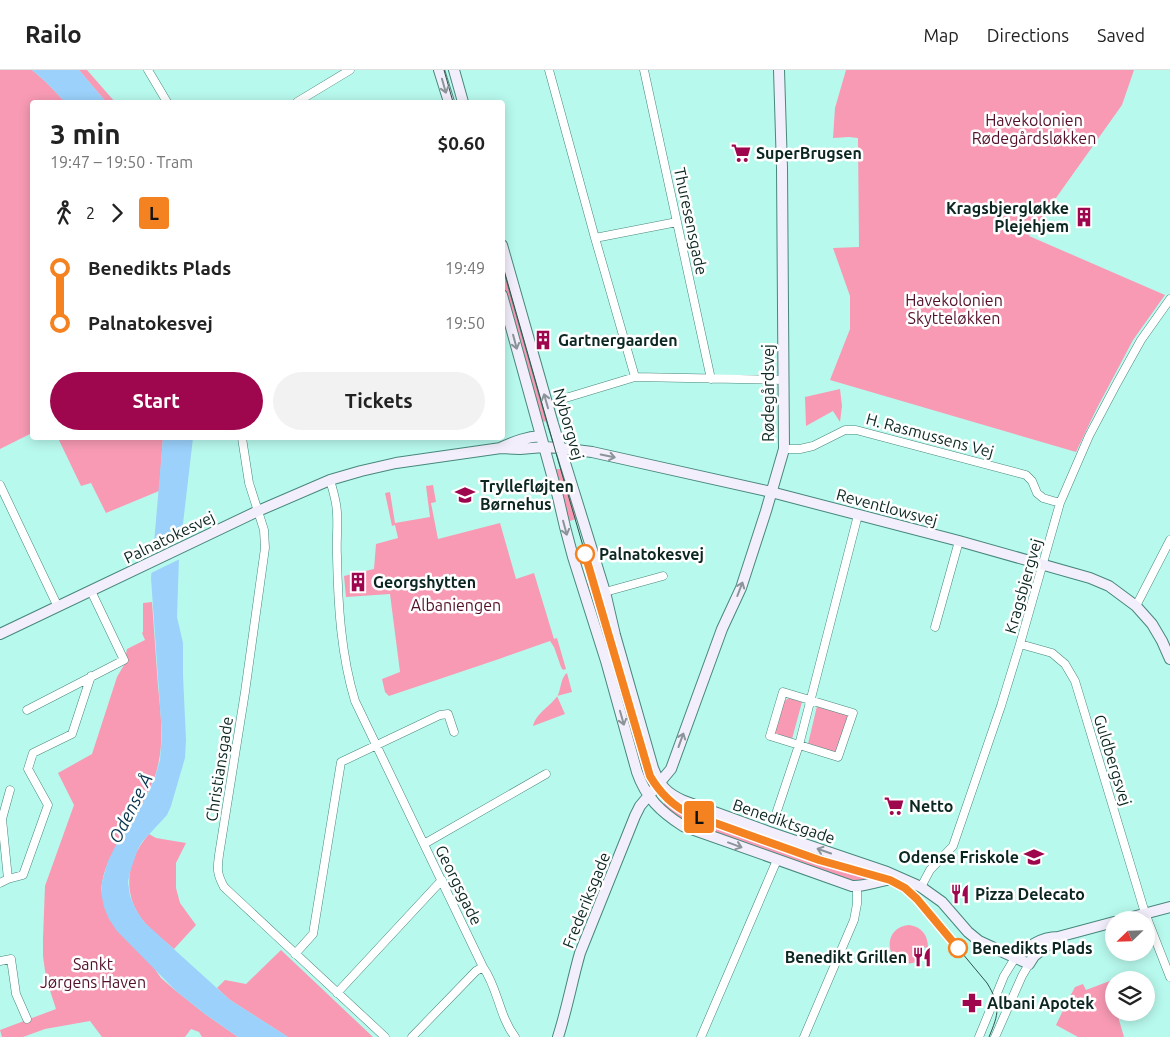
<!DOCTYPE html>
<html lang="en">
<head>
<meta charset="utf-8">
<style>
	body { margin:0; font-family:Ubuntu,sans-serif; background:#f2f2f2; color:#222; height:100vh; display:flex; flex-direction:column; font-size:19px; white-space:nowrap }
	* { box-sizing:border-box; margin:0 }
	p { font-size:16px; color:#767676 }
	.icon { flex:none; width:28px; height:28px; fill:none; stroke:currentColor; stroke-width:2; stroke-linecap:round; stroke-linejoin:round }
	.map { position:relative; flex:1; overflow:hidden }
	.details { position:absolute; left:30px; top:30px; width:475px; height:340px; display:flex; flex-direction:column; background:#fff; border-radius:5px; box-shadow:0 2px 12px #0003 }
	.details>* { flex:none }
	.badge { padding:0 10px; border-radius:4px; font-size:18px; line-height:32px }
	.needle { width:32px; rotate:247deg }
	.controls { position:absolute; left:1105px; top:841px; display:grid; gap:10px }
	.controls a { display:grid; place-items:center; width:50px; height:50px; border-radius:50%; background:#fff; box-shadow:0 2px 12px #0003; font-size:25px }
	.map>.badge { position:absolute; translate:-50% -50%; box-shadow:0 0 0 2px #fff }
	.legs { display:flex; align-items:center; gap:8px; height:55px; padding:0 20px; font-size:16px }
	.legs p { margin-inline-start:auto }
	.head { display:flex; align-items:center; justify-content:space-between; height:85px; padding:0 20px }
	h1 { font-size:28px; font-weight:700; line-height:38px }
	.cta { display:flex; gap:10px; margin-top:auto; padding:10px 20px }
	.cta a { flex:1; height:58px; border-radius:30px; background:#9e064e; color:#fff; font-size:20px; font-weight:700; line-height:58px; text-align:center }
	.cta a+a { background:#f2f2f2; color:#222 }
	ul { padding:0 20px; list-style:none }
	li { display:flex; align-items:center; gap:18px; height:55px; font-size:19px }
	li i { display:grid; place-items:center; width:8px; height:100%; margin:0 6px; background:currentColor }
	li i::after { content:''; width:12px; height:12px; margin:-6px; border:4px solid; border-radius:50%; background:#fff }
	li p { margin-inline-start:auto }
	li:first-child i { background:linear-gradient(#0000 50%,currentColor 0) }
	li:last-child i { background:linear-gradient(currentColor 50%,#0000 0) }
	header { display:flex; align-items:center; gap:30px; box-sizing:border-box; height:70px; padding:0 25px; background:#fff; border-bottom:1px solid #e0e0e0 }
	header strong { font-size:24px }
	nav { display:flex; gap:28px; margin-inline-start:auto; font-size:18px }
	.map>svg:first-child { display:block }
	.green { fill:#f89ab4 }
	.water { fill:#9bd1fb }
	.pier { fill:#b8f9ed }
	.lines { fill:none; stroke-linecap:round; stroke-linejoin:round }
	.street-casing { stroke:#48877c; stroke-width:9 }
	.secondary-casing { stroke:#48877c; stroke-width:12 }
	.street { stroke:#fff; stroke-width:8 }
	.secondary { stroke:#f3eefb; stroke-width:10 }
	.tram { stroke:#2f524b; stroke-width:1 }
	.oneway { stroke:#8b9499 }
	.line-1-casing { stroke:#fff; stroke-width:11 }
	.line-1 { stroke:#f58220; stroke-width:8 }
	.stop-1-dot { fill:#fff; stroke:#f58220; stroke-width:2.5 }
	.labels { text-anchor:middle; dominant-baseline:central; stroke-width:5; stroke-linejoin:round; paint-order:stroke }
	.park-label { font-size:16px; fill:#53102a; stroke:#fff }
	.poi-label { font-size:16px; font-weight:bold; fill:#0c2722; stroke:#fff; text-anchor:start }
	.street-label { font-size:16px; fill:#0c2722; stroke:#fff }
	.stop-label { font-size:16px; font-weight:bold; fill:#0c2722; stroke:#fff; text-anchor:start }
	.water-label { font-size:18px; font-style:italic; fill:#06324d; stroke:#fff }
</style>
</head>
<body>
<header>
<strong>Railo</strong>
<nav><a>Map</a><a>Directions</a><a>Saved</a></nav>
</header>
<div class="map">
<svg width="1170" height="967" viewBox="0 0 1170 967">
	<rect width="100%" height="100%" fill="#b8f9ed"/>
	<path class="green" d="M0,0H32L46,12L65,32H32V363L0,379Z
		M79,0H87L115,32H106Z
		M846,0H1134L1122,35L1029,166L1165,225L1133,270L1096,340L1076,382L830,310L850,259V226L833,178L859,177L858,68L849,67L833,68L835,38Z
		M502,183L549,351L540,352L503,217Z
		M840,319L842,336L840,352L833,341L806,356L805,327Z
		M58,368H163L159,421L106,443L91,413L81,416Z
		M553,399H564L580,448L566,452Z
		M433,415L436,432L431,433L438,469L500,453L516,509L534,503L554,569L557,568L566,599L563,600L561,597L554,577L550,571L499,589L389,626L385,622L382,609L400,602L390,524L346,527L344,506L374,499L376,474L398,468L395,455L392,456L385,423L390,422L395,453L430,447L426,416Z
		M598,510L650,697L640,700L584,515Z
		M152,532C154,560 156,588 158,616C161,646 165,676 155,706C150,720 143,734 135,747C120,772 103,791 101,822L161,908L176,921L205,944L238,967H202L199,962L191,959L185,967H102L90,951L45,959L23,967H2L0,960L56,939L46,908L43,886V869L45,816L74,735L58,703L92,684L117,607L124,595L127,579L145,570L142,563L143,562V533Z
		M567,603L572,622L557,626L565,644L533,656C536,643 551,636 558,625C561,618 561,607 567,603Z
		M789,628L802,632L792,669L774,663L784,631Z
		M817,636H820L848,645L849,650L839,678L833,683L808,674Z
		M668,729L737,754L881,804L862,812L854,813L685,753L663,735Z
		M149,764L156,768L186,773L176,793V818L180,833L196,855L174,879C164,870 153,862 145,853C121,825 126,790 149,764Z
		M909,855C922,857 928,865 928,878L922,877L916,881L915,885L918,891C888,905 877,858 909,855Z
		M281,880L373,967H288L230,930L217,918L225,910L246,914Z
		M1115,909L1116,910H1114V942L1117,943L1124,967H1078L1056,955L1066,934L1075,917L1083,914L1086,920Z"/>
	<path class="water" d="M32,0H79L106,32H65L46,12Z
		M163,368H193L179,488L177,547L183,573V605L186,670L185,688L171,736L167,745L142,772L138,779L130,802L128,812L130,826L136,840L144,852L230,930L288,967H238L205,944L176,921L117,861L109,849L104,837L101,822L102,812L108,791L116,775L135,747L148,724L155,707L160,690L162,665L151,508Z"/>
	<path class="pier" d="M184,465L182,488L149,504L150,481Z"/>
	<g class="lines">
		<defs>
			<path id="street" d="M148,0L167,32
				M549,0L595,168L635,307
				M644,0L711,309
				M297,32L350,0
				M595,168L677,152
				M559,330L635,307L784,310
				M242,368L249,413L264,460L265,478L245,622L219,785C217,799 217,804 224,817L385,967
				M784,379H800L813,376L845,360H856L1026,405L1032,411L1037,423L1043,428L1060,433
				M330,410C333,421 337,432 337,444C338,458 336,472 337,486C338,535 341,585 355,631L483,897C498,918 499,946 515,967
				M0,415L58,537
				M605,522L663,506
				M1136,536L1170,470
				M935,557L959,471
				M1020,574L1052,583L1065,594L1075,611L1145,843L1170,907
				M783,622L853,643L838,687L770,666Z
				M27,640L124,590L91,521
				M777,741L799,675L858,445
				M424,774L546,704
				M8,809L2,749L10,720
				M0,813L8,809L23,805L48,735L28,699L33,683L72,664L91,606
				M921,817L930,800L953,776L1001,636L1020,574L1060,433L1089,366L1116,315L1141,270L1170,229
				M295,884L313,864L341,692L440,645L448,644L454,662
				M0,891L11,889L16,924L27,949
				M337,923L442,810
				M412,967L476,901L483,897
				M701,967L777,790
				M804,967L854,850L857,834V817
				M979,967L1004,906L1015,888
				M995,967L1022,906L1029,894"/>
			<path id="secondary" d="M439,0L449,32
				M454,0L463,32
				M502,175L553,354L605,522L615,565L653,698C660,716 666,723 684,731L769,762L887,802L921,817L942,832L968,862L979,871L1029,894L1034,886L1058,867
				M502,225L558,427L565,457L573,487L606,591L637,702C646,728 661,742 683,756L852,816C868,817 882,808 899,809
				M502,377C516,371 526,367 541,366
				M0,564L258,441L330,410L361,401L396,393L501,378L520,379L544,377L560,378L592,382L771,422L959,471L1090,508L1109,516L1136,536L1152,554L1162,571L1170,589
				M1121,850L1170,837
				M1015,888C1028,877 1040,867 1058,867L1114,852
				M558,967C567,939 572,911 580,883L635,746L640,736L671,699L722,559L741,518L766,441L784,379L782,98L779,0"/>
		</defs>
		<use href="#street" class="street-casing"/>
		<use href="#secondary" class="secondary-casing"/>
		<use href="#street" class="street"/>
		<use href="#secondary" class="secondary"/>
		<path class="tram" d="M444,0L453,32
			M502,193L560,397L650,706C660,723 673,736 690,744L819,790L890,810L905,818L917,829L987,913C1001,936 999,943 989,967"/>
	</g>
	<defs><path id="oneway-shaft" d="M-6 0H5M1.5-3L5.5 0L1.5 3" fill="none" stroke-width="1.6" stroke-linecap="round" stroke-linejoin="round" transform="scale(1.25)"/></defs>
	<g class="oneway">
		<use href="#oneway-shaft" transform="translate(444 16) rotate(74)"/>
		<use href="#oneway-shaft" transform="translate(515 272) rotate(75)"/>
		<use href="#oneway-shaft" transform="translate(546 331) rotate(-106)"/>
		<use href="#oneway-shaft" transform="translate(608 386) rotate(12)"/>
		<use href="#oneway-shaft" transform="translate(565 458) rotate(75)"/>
		<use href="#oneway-shaft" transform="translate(740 519) rotate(-69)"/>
		<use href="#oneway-shaft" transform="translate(622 648) rotate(74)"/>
		<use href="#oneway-shaft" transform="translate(681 670) rotate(-70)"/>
		<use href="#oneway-shaft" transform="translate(735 775) rotate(20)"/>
		<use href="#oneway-shaft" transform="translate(824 781) rotate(-161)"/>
	</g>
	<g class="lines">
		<defs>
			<path id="line-1" d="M585,484L650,706C660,723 673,736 690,744L819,790L890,810L905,818L917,829L958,878"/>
		</defs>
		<use href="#line-1" class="line-1-casing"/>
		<use href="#line-1" class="line-1"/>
	</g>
	<defs>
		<symbol id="supermarket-bare" viewBox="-9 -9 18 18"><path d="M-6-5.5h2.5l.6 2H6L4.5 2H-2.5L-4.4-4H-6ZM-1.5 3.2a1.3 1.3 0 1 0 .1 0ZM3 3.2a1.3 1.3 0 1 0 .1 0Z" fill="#9e064e" stroke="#fff" stroke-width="2.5" paint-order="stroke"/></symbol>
		<symbol id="building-bare" viewBox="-9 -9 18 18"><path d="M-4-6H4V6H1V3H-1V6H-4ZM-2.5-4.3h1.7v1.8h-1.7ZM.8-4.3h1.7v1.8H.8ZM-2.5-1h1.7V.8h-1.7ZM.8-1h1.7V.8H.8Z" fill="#9e064e" stroke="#fff" stroke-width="2.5" paint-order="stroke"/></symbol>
		<symbol id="school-bare" viewBox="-9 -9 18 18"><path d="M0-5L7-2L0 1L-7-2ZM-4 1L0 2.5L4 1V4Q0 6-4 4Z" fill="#9e064e" stroke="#fff" stroke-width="2.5" paint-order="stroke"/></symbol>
		<symbol id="restaurant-bare" viewBox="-9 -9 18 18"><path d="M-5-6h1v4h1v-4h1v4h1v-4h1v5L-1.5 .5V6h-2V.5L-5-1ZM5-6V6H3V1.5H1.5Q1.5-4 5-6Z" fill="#9e064e" stroke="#fff" stroke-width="2.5" paint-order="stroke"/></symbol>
		<symbol id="pharmacy-bare" viewBox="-9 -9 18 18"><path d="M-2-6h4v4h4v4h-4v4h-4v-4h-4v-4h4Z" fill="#9e064e" stroke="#fff" stroke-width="2.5" paint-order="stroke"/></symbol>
	</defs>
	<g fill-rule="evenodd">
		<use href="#supermarket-bare" x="727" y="69" width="28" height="28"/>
		<use href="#building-bare" x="1070" y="133" width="28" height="28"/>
		<use href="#building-bare" x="529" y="256" width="28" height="28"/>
		<use href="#school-bare" x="451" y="411" width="28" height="28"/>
		<use href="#building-bare" x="344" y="498" width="28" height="28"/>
		<use href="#supermarket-bare" x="880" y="722" width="28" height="28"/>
		<use href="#school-bare" x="1020" y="773" width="28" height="28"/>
		<use href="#restaurant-bare" x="946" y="810" width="28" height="28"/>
		<use href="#restaurant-bare" x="908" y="873" width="28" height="28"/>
		<use href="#pharmacy-bare" x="958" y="919" width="28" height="28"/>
	</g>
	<g class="stop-1-dot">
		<circle cx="585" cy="484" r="9"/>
		<circle cx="958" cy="878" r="9"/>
	</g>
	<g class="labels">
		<g class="park-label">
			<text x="1034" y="50">Havekolonien<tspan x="1034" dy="18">Rødegårdsløkken</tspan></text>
			<text x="954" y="230">Havekolonien<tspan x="954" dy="18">Skytteløkken</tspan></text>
			<text x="456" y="535">Albaniengen</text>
			<text x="93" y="894">Sankt<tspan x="93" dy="18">Jørgens Haven</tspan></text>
		</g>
		<g class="poi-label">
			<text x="756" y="83">SuperBrugsen</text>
			<text x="1069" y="138" text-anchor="end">Kragsbjergløkke<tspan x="1069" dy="18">Plejehjem</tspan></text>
			<text x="558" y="270">Gartnergaarden</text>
			<text x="480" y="416">Tryllefløjten<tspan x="480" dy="18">Børnehus</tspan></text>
			<text x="373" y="512">Georgshytten</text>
			<text x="909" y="736">Netto</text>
			<text x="1019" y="787" text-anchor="end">Odense Friskole</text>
			<text x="975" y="824">Pizza Delecato</text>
			<text x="907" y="887" text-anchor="end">Benedikt Grillen</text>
			<text x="987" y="933">Albani Apotek</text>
		</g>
		<g class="street-label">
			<text transform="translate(691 151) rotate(78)">Thuresensgade</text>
			<text transform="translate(768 323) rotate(-90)">Rødegårdsvej</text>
			<text transform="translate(569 354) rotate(74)">Nyborgvej</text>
			<text transform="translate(930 365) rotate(15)">H. Rasmussens Vej</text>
			<text transform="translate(887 437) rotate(15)">Reventlowsvej</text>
			<text transform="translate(169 467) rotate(-26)">Palnatokesvej</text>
			<text transform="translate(1023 516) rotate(-74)">Kragsbjergvej</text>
			<text transform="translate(1113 690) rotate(73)">Guldbergsvej</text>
			<text transform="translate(219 699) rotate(-81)">Christiansgade</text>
			<text transform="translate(784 751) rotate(19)">Benediktsgade</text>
			<text transform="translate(459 815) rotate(64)">Georgsgade</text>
			<text transform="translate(586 830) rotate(-68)">Frederiksgade</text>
		</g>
		<g class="stop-label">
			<text x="599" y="484">Palnatokesvej</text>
			<text x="972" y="878">Benedikts Plads</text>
		</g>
		<g class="water-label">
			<text transform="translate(130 738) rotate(-63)">Odense Å</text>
		</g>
	</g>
</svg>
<div class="controls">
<a><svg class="needle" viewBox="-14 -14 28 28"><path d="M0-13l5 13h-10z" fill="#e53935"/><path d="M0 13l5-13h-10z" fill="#767676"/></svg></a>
<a><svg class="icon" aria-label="layers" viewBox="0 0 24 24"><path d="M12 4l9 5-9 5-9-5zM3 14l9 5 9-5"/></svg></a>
</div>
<b class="badge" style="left:699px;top:747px;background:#f58220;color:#111">L</b>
<section class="details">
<div class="head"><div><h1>3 min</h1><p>19:47 – 19:50 · Tram</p></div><b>$0.60</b></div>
<div class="legs"><svg class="icon" aria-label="walk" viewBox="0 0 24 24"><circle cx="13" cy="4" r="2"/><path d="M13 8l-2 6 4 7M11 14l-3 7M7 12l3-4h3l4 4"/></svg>2<svg class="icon" aria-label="forward" viewBox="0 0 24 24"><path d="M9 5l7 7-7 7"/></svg><b class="badge" style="background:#f58220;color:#111">L</b></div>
<ul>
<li><i style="color:#f58220"></i><b>Benedikts Plads</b><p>19:49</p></li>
<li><i style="color:#f58220"></i><b>Palnatokesvej</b><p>19:50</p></li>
</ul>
<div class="cta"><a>Start</a><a>Tickets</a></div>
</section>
</div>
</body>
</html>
